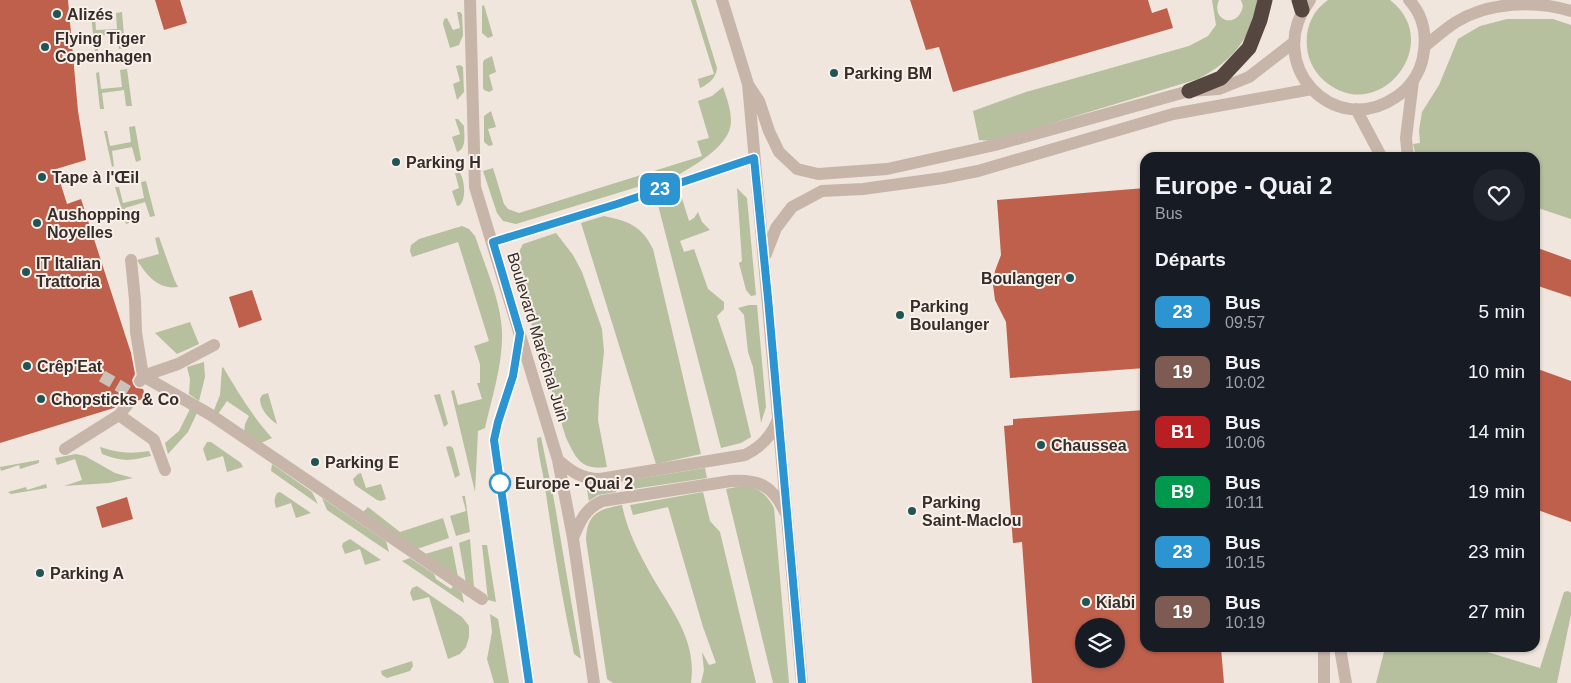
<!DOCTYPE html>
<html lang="fr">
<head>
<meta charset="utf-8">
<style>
	body { margin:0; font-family:Helvetica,sans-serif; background:#20242c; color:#f1f3f6; height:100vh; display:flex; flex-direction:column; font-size:19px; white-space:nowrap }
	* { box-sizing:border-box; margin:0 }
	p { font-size:16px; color:#9ea1a6 }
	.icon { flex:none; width:28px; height:28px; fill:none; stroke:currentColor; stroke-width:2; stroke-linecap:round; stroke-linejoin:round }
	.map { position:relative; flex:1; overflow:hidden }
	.details { position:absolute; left:1140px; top:152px; width:400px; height:500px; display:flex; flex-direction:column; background:#171b24; border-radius:15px; box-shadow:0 1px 4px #0004 }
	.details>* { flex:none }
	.badge { padding:0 10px; border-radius:8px; font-size:18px; line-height:32px }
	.fabs { position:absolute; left:1075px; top:618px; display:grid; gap:10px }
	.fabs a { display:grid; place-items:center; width:50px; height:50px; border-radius:50%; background:#171b24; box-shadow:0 1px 4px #0004; font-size:25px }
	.map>.badge { position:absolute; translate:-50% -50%; box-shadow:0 0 0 2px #fff }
	h2 { padding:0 15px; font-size:19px; line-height:45px }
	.round { display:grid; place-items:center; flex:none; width:52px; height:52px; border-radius:26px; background:#20242c }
	.summary { display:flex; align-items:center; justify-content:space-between; height:85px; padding:0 15px }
	h1 { font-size:24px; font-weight:600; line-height:38px }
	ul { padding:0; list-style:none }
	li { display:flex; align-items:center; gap:15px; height:60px; padding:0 15px }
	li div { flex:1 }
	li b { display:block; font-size:19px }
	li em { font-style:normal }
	li .badge { min-width:55px; font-weight:700; text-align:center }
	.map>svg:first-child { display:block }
	.green { fill:#b6bf9e }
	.building { fill:#bf604d; fill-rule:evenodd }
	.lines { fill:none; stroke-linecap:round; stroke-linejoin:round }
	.minor-tunnel { stroke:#ccc1b9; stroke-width:12; stroke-dasharray:12 6; stroke-linecap:butt }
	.minor { stroke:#c8b5aa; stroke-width:12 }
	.highway { stroke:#564640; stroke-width:15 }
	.line-casing { stroke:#fff; stroke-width:11 }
	.line { stroke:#2b94d1; stroke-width:8 }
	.poi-dot { fill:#215555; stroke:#f9f0e9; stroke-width:2 }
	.stop-dot { fill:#fff; stroke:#2b94d1; stroke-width:2.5 }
	.labels { text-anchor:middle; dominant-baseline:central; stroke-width:4; stroke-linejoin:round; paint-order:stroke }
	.poi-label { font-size:16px; font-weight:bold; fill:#362c29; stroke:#f9f0e9; text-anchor:start }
	.street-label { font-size:16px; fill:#362c29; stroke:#f9f0e9 }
	.stop-label { font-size:16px; font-weight:bold; fill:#362c29; stroke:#f9f0e9; text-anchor:start }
</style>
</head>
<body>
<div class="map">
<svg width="1571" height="683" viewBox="0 0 1571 683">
	<rect width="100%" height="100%" fill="#f1e6dd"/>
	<path class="green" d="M691,0H696L717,68C716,78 709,84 700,88L698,79L714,74Z
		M1212,0H1219C1210,21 1238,30 1243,6L1241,0H1257C1252,39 1231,62 1198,79L993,141L979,140L973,111L1026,92L1189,46L1208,36L1216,25Z
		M1328,0H1390C1445,42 1381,125 1327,83C1316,75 1308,61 1307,47C1305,29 1312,11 1328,0Z
		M484,5L493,36L488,38L482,33V6Z
		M122,12L125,48L119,49L117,34L97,36L98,51L95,52L91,15L95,14L96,30L117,29L116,13Z
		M457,12H460L462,14L463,35L459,45L450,48L443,24L444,19L447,18L453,30L460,28Z
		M1507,19H1553L1571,25V219L1535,207V158L1416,157L1413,144L1420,143L1419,130L1422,112L1439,85L1458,39L1480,26Z
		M492,56L496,72L489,75L493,90L489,92L484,90L483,88V63L484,60Z
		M460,65L463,67L464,92L457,100L453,84L460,81L456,66Z
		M127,69L132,106H126L124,90L102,93L104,109H100L96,73L99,72L101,89L122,87L120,70Z
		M723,87C727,99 731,109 731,122C730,145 698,163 680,174L516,224L503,221L497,213L483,171L493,168L504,204L508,209L519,213L702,156L697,141L709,138L698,101L712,96Z
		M491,111L496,127L488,129L493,145L489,146L484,142V116Z
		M455,119H458L464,126C464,135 467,148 457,152L452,137L460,134Z
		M135,126L141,160L136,162L132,147L112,151L114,166L112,167L104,131H107L110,146L131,142L129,127Z
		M455,173H460C465,181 466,199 460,205L457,206L452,191L459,188Z
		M146,181L155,216L150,217L145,202L125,208L129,223L126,224L115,187H119L123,203L144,198L141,182Z
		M737,188L747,198L756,295L751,296L746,290L739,263L742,261Z
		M680,192L689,221L694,218L698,212L702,222L710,230L680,241L684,252L694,249L708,289L724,302V309L717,316L735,369L751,437L741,443L721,448L658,205L662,198Z
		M604,216C628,221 642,226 653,249L701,454L656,464L581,223Z
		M462,226L469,229L475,236C485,266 501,301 502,332C503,364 492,397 485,428L478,431L475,492L451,391L454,390L458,405L482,399L477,383H480V364L474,346L489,341L458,242L412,257L410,251L411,245L419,239Z
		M556,233L573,255L582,272L602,329L604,352L599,398L598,420L607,467C581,470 577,460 566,438L513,263L523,244Z
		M159,237L174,279L178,287C159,290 147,276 137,260L159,254L155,238Z
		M749,305H757L766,407L761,423L753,367L748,352L744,315L738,308Z
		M190,322L199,344L177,354L155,333Z
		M204,362L205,377L199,401L189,394L190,379L187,367Z
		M223,367C238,392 252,416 272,438L261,443L244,432L245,424L249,416L227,401L218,414L214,410L220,395L222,368Z
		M268,393L277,424C269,419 260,409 260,399L262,395Z
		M440,394L448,424L444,427L434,395Z
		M190,409L197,413L188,432L168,454L165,443L179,431Z
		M541,437L554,500L581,659L574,654C562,599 553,543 545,487C543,471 538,455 537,438Z
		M207,442H211L241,463L243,467L227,472L223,456L207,461L203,449Z
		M450,446L453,448L460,475L455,478L446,447Z
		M100,447C119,453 129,454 149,451L151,456C129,461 124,462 102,454Z
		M76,454L85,456L115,473L133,478L109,483L64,486L82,480L75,459L57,465L55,458Z
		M39,460V463L20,469L19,465L1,471L0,467Z
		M272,464L312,492L318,504L271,471Z
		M705,468L707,478L626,490L624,481Z
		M361,473L366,488L381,484L386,499L381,501L377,500L355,485L353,479L358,474Z
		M614,483L616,492L598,495L589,501L586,485L597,486Z
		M46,484L47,488L11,494L8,492L26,487L27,490Z
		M741,486C758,487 766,493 774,508L789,683H773L726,489Z
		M280,492L311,513L296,518L291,503L276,508C274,501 274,499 277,493Z
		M703,492L710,521L720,532L756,683H701L704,670L702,652L709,665L716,663L703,627L668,507L633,515L630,505Z
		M462,496H465L470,532L456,536L450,516L466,511Z
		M322,498L386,541L389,552L327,510Z
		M622,505C627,530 638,551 650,573C671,610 697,639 691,683H613L607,679L586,540C587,514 598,509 622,505Z
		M368,507L400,532L443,518L449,538L417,549L363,512Z
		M350,539L381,560L365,565L360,549L345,554L342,546L343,543Z
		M470,539L474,588L466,583L459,543Z
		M482,545H487L496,602L488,600Z
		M452,546L458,577L425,554Z
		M410,558L434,574L436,579L451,589L453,586L462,593L464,603L402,561Z
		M417,586L462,617L469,626V637L466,647L460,654L448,659L429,597L413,601L410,593L412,588Z
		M1568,591L1571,593V614L1557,683H1376L1385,648H1474L1540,668L1564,592Z
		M490,614L498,619L509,683H494L487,659L492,632Z
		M412,661L413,666L410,671L387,678L382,675L381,671Z"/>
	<path class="building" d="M0,0H68L78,111L86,160L56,169L67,204L81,199L131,353L135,374L132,380L133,384L136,388L143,389L146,398L136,401L133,397L126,396L114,408L0,443Z
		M155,0H180L187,23L164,30Z
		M910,0H1148L1152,13L1167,8L1173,28L953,92L939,47L926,50Z
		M1145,188V368L1010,378L1006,322L995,300L993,285L995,271L1001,255L997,200Z
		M1535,247L1571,260V297L1535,285Z
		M252,290L262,320L239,328L229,297Z
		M1535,368L1571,381V522L1535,509Z
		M1145,410V648H1221L1224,683H1032L1022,542L1013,543L1004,426L1013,425V419ZM1084,626H1116V659H1084Z
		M127,497L133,519L102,528L96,507Z"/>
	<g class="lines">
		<path class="minor-tunnel" d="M102,376L133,394"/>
		<path class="minor" d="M470,0L475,187L558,460L573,538L594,683
			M722,0L748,84L802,683
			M1310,0C1262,63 1333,140 1396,97C1410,88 1420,73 1423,57C1427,37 1424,16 1409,0
			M1425,46C1435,38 1445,29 1456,22C1489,2 1534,0 1571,11
			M749,86L759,101L769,131L779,152L797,169L818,174L887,169L995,145L1189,91L1219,89L1249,77L1293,43
			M1356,109L1382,158
			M1408,158L1406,138L1413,81
			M766,254L776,228L792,207L822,191L863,189L943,178L978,171L1173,114L1312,89
			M131,260L135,300L136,332L143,376L140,381
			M143,376L211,415L482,599
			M143,376L178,364L214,345
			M119,415L154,440L165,470
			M65,449L119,415L128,404
			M558,460C571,471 581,479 600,479L745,455C761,447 772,436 778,419
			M573,538C580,521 585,509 602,501L731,481C759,479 773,486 785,512
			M1324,648V683
			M1340,648L1346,683"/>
		<path class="highway" d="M1299,0L1302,10
			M1189,91L1221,78L1249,48L1260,20L1265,0"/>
	</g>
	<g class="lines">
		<defs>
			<path id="line" d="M529,683L494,440L498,422L513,376L520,333L493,242L617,204L754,158L768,298L802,683"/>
		</defs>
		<use href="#line" class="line-casing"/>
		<use href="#line" class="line"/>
	</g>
	<g class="poi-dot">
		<circle cx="57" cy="14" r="5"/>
		<circle cx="45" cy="47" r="5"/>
		<circle cx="834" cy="73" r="5"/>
		<circle cx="396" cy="162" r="5"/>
		<circle cx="42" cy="177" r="5"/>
		<circle cx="37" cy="223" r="5"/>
		<circle cx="26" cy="272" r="5"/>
		<circle cx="1070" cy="278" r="5"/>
		<circle cx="900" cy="315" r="5"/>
		<circle cx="27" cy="366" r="5"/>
		<circle cx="41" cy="399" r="5"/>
		<circle cx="1041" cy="445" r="5"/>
		<circle cx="315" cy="462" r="5"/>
		<circle cx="912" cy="511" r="5"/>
		<circle cx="40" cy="573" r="5"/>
		<circle cx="1086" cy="602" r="5"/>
	</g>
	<circle class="stop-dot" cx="500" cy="483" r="10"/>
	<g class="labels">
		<g class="poi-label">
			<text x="67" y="14">Alizés</text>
			<text x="55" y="38">Flying Tiger<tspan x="55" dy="18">Copenhagen</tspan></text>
			<text x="844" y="73">Parking BM</text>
			<text x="406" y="162">Parking H</text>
			<text x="52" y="177">Tape à l'Œil</text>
			<text x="47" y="214">Aushopping<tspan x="47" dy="18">Noyelles</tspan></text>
			<text x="36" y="263">IT Italian<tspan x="36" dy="18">Trattoria</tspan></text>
			<text x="1060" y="278" text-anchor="end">Boulanger</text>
			<text x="910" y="306">Parking<tspan x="910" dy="18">Boulanger</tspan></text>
			<text x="37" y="366">Crêp'Eat</text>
			<text x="51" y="399">Chopsticks &amp; Co</text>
			<text x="1051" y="445">Chaussea</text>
			<text x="325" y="462">Parking E</text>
			<text x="922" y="502">Parking<tspan x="922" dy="18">Saint-Maclou</tspan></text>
			<text x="50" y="573">Parking A</text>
			<text x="1096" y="602">Kiabi</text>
		</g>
		<g class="street-label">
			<text transform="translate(538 337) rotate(73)">Boulevard Maréchal Juin</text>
		</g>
		<g class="stop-label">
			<text x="515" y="483">Europe - Quai 2</text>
		</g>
	</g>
</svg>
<div class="fabs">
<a><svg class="icon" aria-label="layers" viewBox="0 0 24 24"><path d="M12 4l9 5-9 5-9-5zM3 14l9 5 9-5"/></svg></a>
</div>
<b class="badge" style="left:660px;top:189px;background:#2b94d1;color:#fff">23</b>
<section class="details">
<div class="summary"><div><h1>Europe - Quai 2</h1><p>Bus</p></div><a class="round"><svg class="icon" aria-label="heart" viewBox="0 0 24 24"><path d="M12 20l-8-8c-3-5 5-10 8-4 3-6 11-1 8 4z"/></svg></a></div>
<h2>Départs</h2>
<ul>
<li><span class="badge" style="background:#2b94d1;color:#fff">23</span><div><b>Bus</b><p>09:57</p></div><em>5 min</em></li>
<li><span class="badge" style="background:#7d5a52;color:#fff">19</span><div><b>Bus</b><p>10:02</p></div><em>10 min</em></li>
<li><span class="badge" style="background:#b71f22;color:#fff">B1</span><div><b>Bus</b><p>10:06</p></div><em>14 min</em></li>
<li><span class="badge" style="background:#00984d;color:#fff">B9</span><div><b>Bus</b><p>10:11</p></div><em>19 min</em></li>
<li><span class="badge" style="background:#2b94d1;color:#fff">23</span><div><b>Bus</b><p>10:15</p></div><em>23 min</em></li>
<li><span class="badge" style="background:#7d5a52;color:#fff">19</span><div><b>Bus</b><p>10:19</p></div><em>27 min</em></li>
</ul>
</section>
</div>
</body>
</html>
